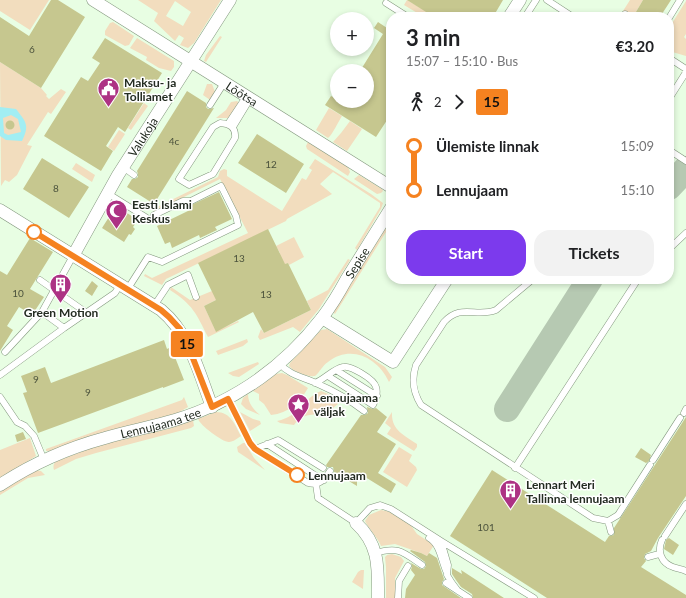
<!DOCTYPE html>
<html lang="en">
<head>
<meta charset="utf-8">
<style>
	body { margin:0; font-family:Lato,sans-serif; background:#f2f2f2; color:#202124; height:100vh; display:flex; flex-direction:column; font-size:15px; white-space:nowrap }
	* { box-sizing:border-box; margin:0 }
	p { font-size:13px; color:#757577 }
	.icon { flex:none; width:22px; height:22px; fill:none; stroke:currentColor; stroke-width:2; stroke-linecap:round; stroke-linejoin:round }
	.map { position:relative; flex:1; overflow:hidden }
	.sheet { position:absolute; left:386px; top:12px; width:288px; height:272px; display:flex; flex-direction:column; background:#fff; border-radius:16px; box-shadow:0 2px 6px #0003 }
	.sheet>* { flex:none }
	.badge { padding:0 8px; border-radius:3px; font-size:14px; line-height:26px }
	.fabs { position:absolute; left:330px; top:12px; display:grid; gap:8px }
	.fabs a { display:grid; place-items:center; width:44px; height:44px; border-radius:50%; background:#fff; box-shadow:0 2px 6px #0003; font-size:20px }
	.map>.badge { position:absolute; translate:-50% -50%; box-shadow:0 0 0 2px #fff }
	.legs { display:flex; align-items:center; gap:6px; height:44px; padding:0 20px; font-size:13px }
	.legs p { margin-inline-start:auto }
	.headline { display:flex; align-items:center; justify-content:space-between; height:68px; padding:0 20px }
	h1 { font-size:22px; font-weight:700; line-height:30px }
	.cta { display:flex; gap:8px; margin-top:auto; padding:8px 20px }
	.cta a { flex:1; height:46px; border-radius:16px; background:#7c3aed; color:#fff; font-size:16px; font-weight:700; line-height:46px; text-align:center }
	.cta a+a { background:#f2f2f2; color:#202124 }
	ul { padding:0 20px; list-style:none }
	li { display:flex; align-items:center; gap:14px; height:44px; font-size:15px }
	li i { display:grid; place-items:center; width:6px; height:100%; margin:0 5px; background:currentColor }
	li i::after { content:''; width:10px; height:10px; margin:-5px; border:3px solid; border-radius:50%; background:#fff }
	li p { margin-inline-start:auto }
	li:first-child i { background:linear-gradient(#0000 50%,currentColor 0) }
	li:last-child i { background:linear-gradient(currentColor 50%,#0000 0) }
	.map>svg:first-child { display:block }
	.green { fill:#f2ddbe; fill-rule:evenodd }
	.water { fill:#a2eef3; fill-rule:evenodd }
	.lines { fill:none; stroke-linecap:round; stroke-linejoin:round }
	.taxiway { stroke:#b6c9b2; stroke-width:26 }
	.building { fill:#c6c78f }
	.service-casing { stroke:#84987f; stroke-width:7 }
	.minor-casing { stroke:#84987f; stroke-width:13 }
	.service { stroke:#fff; stroke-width:6 }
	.minor { stroke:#fff; stroke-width:12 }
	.line-1-casing { stroke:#fff; stroke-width:9 }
	.line-1 { stroke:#f58220; stroke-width:6 }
	.stop-1-dot { fill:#fff; stroke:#f58220; stroke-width:2 }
	.labels { text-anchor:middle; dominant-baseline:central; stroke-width:3; stroke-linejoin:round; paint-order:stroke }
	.number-label { font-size:10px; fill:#4c533d }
	.poi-label { font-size:12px; font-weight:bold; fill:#242c22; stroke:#fff; text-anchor:start }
	.street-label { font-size:12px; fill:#242c22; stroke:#fff }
	.stop-label { font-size:12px; font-weight:bold; fill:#242c22; stroke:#fff; text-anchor:start }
</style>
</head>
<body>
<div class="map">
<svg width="686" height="598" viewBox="0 0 686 598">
	<rect width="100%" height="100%" fill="#e8fee3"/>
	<path class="green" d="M0,0H49L30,30L0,11Z
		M138,0H221L194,43L188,48L180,45L184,38L179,35L175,41L154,21L158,13ZM175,1L191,12L183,26L166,16Z
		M407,0L429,13L426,17H424L404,5Z
		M630,0H643L633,17H621L623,11Z
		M686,1V34L684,37L686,39V56L669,51V28Z
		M113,22L134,36L129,45L125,46L105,35V31L110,23Z
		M220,36L222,37L206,62L204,61L206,55Z
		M137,38L174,61V67L171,71L159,68L146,60L147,57L130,48Z
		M0,62L41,88L47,95L46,96L49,99L61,89L66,92L51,114L48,112L27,145L32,146L17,175L9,182L5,180L1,186Z
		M207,84H212L215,92L210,100L203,95Z
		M237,101L239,103L231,116L228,118H216L226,110L231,102Z
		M144,103L148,106L131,130L128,128Z
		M329,108L342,116C338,122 333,134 328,138L316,130Z
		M350,121L362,129L347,151L333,142L341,133Z
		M119,130L125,134L114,151L108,147Z
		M308,142L348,167L350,172L348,176L307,149L306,146Z
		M315,159L371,194L383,203L381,209L357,250L355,248L380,207V203L333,172L320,184L332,194L287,219L286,221L166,279L162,285L144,276L145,274L152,278L248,233L220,179L154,212L155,208L218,177L220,171L224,169L227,170V176L282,211L302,178L306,180L312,170L309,168Z
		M76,163L95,175L92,182L72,169Z
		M359,175L382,189L383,191L381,193L377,194L354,179Z
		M391,220V224L335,314L334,313L335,309Z
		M294,237L304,257L289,265L288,263L242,286V287L204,306L216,331L238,321L239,322L208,337C196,313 193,305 170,290L171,287L190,300L212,291L280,253L276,246Z
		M348,259L350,260L319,309L300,332L293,327L260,340L258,337L261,329L264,333L311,310L307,301L328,290Z
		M327,329L385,367L392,377L389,382C378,358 351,344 328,362C322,366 320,372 315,376C307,377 294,372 289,366L290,363L319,332L321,330Z
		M247,339L248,342L243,346L218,355L216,351Z
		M258,362L259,364L239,377L233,376L228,373Z
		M282,373L287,375L308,388C299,403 289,413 271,415L264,404L259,400V394L253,391L276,374Z
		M321,391L338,398V404C334,407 329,412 325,413C311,416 304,412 294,425L280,423L277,421C301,416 302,399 321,391Z
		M248,394C248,403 253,409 260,415L246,409L241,404L243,398Z
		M184,397L188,407L178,413L50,451H46V449L182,400Z
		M216,412C231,412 235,425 241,436C238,438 233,442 229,442C222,442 200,425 198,419Z
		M240,412L253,419L260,421L261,424L250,431Z
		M392,412C391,430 404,435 417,444V447L414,451L387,434L391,428L385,423Z
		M193,420L194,426L191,428L96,453L76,459L54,470C53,467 53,463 57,461L99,445L168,429Z
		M30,438L36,456L0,479V450Z
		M243,443H245L254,458L265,470L238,452L237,447Z
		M399,447L412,455L409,461L416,467L417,470L407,487L383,472Z
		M34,470L41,471L45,475L28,478L0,495V492Z
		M381,510L391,512L410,524L417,534L434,545L427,556L421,553L395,544L381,546C378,538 367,526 365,521L369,515Z
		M392,554L401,557L404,561L395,578V598H386V567L385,557L387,555Z
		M361,570H364L363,589L352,582L358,572Z"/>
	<path class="water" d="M0,107L16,109C26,122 30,125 22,141L6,140L0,136ZM11,115L18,119L21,132L8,135L4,133L3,118Z"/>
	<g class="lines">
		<path class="taxiway" d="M669,187L686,169
			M507,409L590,279"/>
	</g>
	<path class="building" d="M51,0H58L85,17L41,88L0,62V17L29,36Z
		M407,0H503L493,17H434Z
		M643,0H671L660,17H633Z
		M378,22L387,28L391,22V114L376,137L325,105L331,96L337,99V101H367V71H360L383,34L374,28Z
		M105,38L162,73L125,132L118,127L106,146L113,151L101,171L44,136L81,77L88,81L100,63L92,58Z
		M187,91L206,103V107L208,109L214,108L154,204L127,187L132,179H135L138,177V174L137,171Z
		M5.5 125a4.5 4.5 0 1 1 9 0a4.5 4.5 0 1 1-9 0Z
		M257,134L304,164L286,193L238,163Z
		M42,158L89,187L69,218L23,189Z
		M219,192L232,219L215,227L217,230L200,238L199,235L172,248L170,242L165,244L157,226L190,210L189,206Z
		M116,206L138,220L133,227L135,229L131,235L129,234L124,242L102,228Z
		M268,229L285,264L288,263L311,310L264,333L253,312L216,332L204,306L216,300L198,263Z
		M30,238L53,252L30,289L44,297L32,315L19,307L7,326L13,330L0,351V271L7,275Z
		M92,281L98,286L92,296L85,291Z
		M164,340L167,349L171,347L184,380L163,388V387L38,433L23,393L27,392L21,376L45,367L51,383Z
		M367,407L373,409L376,408L387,417L377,432L396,444L378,473L396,484L391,493L357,472V486L334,472L333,467H327L326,465L361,415H365L368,413Z
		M686,417V496L658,538L651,551L645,554L644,558L646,561L641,567L686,595V598H547L450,536L492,470L605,542L609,536L614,535V528Z
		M23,432L26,439L17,442L15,435Z
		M641,448L651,455L649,461L646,463L635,457Z
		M669,538L679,545L673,555L664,549L666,540Z
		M411,550L421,553L427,556L429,553L437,558L444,579L442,582V585L461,598H405L406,589L415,575L411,570L412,566L411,563L421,569H424L426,566L425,562L410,551Z
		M452,568L462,574L461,570L504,598H473L472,594L461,587L456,580L452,574Z"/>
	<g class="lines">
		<defs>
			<path id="service" d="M547,0L573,17
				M386,3L408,17
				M625,14V17
				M525,17L536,0
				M669,18L680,0
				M669,58L686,69
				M669,99L686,72
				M210,105L224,83
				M220,123C230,124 236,127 235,138L213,174L189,185L179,179L213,127Z
				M228,124L246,97
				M233,127L250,99
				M669,150L686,161
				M123,167L134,175
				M107,193L147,218
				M669,249L686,233
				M533,279L496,310C476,318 461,303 444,322L416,365C411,380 413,392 421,405L593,518L608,521L618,515L650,465
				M40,280L84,311
				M127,290L148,257L162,262L238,225L236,216L221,186L191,201H183L154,215
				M154,306L168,285L188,275L196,297
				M42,312L73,256
				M5,352L42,312L64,328
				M279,363C290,376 304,377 318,384C334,391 350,400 364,411
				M336,370L377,396
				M0,375L64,328L115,293L120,285
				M315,383C325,379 333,369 343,367C350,365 374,379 376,387C378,393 376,399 373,405L328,376
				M0,397L17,422L25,426L34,436L44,460
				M228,399L250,443L255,449L308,483C318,486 325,480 330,471
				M684,413L686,409
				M267,444L313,474L324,480
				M255,449L278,440L323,468
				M653,460L680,418
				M515,468L638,279
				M316,484L318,498L356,523L370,508L380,505L391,509L441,541L448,565L447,575L452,583L458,591
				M608,521L611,532
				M665,536L686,504
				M429,538C441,545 441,561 447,573
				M662,540C657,551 661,563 673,567C678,569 682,569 686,571
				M441,541L534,598
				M375,553C399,546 403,552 422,565
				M648,557L659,554
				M446,583L469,598
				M398,598L399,581L408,566"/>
			<g id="minor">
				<path id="s1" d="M93,0L391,187"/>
				<path d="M509,17L520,0"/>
				<path d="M0,210L161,310C190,334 199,373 212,407"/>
				<path id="s2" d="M73,256L118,175L230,0"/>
				<path d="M322,318L393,362L447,279"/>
				<path id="s3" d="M0,485C32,464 68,448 105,438C128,431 152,427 175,420C234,402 284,367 322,318C331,306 339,293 346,280C361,256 376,232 391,208"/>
				<path d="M356,523C380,545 378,568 378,598"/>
			</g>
		</defs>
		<use href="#service" class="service-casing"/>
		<use href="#minor" class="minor-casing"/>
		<use href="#service" class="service"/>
		<use href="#minor" class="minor"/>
	</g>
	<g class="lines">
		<defs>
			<path id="line-1" d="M34,232L161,310L169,317L180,329L187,343L212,407L228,399L250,443L255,449L297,475"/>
		</defs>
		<use href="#line-1" class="line-1-casing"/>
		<use href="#line-1" class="line-1"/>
	</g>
	<defs>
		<symbol id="civic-pin" viewBox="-11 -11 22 30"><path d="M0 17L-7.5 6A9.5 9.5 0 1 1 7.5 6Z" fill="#ad3284" stroke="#fff"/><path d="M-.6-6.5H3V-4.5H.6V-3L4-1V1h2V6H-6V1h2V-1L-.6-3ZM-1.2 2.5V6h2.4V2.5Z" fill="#fff"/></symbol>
		<symbol id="mosque-pin" viewBox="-11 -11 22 30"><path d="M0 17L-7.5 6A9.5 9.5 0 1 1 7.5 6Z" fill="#ad3284" stroke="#fff"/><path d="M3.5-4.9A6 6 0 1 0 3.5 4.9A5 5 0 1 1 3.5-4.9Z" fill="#fff"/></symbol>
		<symbol id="building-pin" viewBox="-11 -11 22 30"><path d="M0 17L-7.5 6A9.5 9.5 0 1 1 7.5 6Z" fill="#ad3284" stroke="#fff"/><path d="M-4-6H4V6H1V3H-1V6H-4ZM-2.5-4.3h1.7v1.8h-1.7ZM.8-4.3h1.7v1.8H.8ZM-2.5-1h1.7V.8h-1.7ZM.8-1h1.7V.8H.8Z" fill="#fff"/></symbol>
		<symbol id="sight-pin" viewBox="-11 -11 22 30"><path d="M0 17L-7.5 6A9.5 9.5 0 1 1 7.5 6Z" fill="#ad3284" stroke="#fff"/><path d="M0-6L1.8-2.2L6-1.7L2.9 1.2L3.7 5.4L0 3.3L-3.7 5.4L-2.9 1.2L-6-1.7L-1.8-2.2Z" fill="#fff"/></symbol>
	</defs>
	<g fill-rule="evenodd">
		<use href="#civic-pin" x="96" y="76" width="25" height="34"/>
		<use href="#mosque-pin" x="104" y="198" width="25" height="34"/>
		<use href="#building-pin" x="48" y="272" width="25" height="34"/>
		<use href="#sight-pin" x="286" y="392" width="25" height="34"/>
		<use href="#building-pin" x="498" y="478" width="25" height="34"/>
	</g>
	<g class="stop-1-dot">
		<circle cx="34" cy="232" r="7"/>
		<circle cx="297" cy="475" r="7"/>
	</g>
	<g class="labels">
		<g class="number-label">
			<text x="32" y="49">6</text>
			<text x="174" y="141">4c</text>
			<text x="271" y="164">12</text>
			<text x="56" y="188">8</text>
			<text x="239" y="258">13</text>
			<text x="18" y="293">10</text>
			<text x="266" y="294">13</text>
			<text x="36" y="379">9</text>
			<text x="88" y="392">9</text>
			<text x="486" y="527">101</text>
		</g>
		<g class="poi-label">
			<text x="124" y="82">Maksu- ja<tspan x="124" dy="14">Tolliamet</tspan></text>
			<text x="132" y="204">Eesti Islami<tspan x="132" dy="14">Keskus</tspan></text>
			<text x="61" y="312" text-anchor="middle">Green Motion</text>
			<text x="314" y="397">Lennujaama<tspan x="314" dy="14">väljak</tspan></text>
			<text x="526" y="484">Lennart Meri<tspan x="526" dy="14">Tallinna lennujaam</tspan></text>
		</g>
		<g class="street-label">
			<text stroke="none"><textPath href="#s1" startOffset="176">Lõõtsa</textPath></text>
			<text stroke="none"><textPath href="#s2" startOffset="138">Valukoja</textPath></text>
			<text stroke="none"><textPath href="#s3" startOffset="435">Sepise</textPath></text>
			<text stroke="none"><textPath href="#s3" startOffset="173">Lennujaama tee</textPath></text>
		</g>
		<g class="stop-label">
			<text x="308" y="475">Lennujaam</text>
		</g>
	</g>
</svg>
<div class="fabs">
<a>+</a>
<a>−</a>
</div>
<b class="badge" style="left:187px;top:344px;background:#f58220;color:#111">15</b>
<section class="sheet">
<div class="headline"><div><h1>3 min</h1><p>15:07 – 15:10 · Bus</p></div><b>€3.20</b></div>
<div class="legs"><svg class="icon" aria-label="walk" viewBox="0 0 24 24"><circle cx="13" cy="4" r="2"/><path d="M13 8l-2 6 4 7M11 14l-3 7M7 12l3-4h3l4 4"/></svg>2<svg class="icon" aria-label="forward" viewBox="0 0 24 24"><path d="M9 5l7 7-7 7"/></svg><b class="badge" style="background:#f58220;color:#111">15</b></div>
<ul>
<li><i style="color:#f58220"></i><b>Ülemiste linnak</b><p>15:09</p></li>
<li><i style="color:#f58220"></i><b>Lennujaam</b><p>15:10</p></li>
</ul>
<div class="cta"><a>Start</a><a>Tickets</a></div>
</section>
</div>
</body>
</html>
